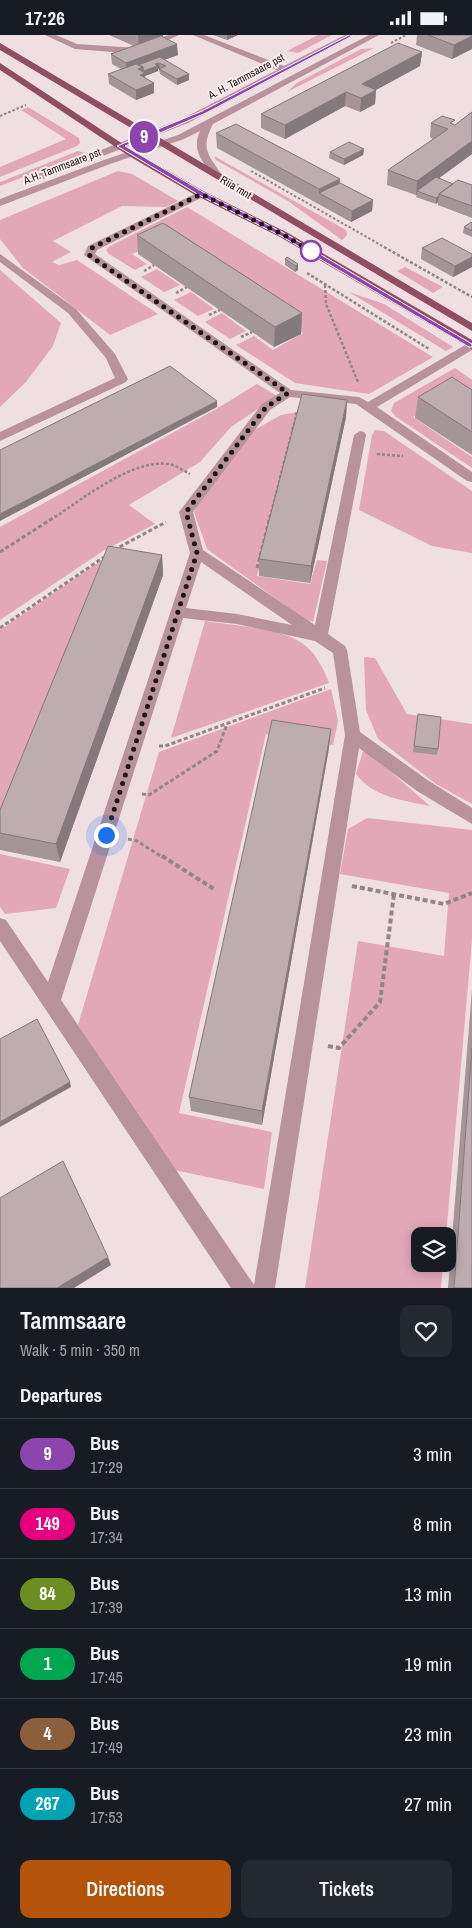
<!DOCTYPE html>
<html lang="en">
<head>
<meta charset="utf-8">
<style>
	body { margin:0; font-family:"Archivo Narrow",sans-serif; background:#242831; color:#f1f3f6; height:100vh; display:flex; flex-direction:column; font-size:19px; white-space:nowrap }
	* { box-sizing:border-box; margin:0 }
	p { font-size:16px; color:#9ea1a6 }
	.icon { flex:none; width:28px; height:28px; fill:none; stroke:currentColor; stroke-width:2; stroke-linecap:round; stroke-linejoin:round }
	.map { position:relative; height:1253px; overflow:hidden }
	.sheet { display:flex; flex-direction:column; background:#171b24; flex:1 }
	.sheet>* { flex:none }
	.badge { padding:0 10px; border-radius:16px; font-size:18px; line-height:32px }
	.controls { position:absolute; left:411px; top:1192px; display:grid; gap:10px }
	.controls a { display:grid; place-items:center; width:45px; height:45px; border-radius:10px; background:#171b24; box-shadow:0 2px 12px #0003; font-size:25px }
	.you { position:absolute; width:25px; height:25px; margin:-12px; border:4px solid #fff; border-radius:50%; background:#1a73e8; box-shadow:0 0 0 8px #1a73e833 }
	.map>.badge { position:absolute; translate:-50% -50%; box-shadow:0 0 0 2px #fff }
	h2 { padding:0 20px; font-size:19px; line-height:45px }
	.round { display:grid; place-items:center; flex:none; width:52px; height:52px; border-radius:10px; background:#242831 }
	.summary { display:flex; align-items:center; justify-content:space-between; height:85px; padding:0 20px }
	h1 { font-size:24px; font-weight:600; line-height:38px }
	.button { display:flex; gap:10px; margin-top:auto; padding:10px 20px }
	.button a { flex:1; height:58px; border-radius:10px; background:#b45309; color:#fff; font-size:20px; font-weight:600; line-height:58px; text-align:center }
	.button a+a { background:#242831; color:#f1f3f6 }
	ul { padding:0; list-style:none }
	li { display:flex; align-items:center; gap:15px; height:70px; padding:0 20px; border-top:1px solid #363941 }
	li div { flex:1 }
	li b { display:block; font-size:19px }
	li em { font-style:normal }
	li .badge { min-width:55px; font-weight:700; text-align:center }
	.status { display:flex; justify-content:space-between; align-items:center; height:35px; padding:0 25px; background:#171b24; direction:ltr }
	.status svg { height:14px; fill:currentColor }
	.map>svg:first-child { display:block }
	.green { fill:#e2a8b9 }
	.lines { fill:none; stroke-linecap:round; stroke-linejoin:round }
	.path-far3 { stroke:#918588; stroke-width:2; stroke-dasharray:2.5 2; stroke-linecap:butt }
	.path-far2 { stroke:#918588; stroke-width:2.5; stroke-dasharray:3 2; stroke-linecap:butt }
	.path-far1 { stroke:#918588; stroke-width:3; stroke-dasharray:4 2.5; stroke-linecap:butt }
	.path { stroke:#918588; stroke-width:4; stroke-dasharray:5 3; stroke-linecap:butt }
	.minor { fill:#b8929c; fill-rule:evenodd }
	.major { fill:#8f4e63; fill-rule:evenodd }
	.wall { fill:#a39598 }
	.shaded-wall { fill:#84797c }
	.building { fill:#bdadb1; stroke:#84797c }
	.line { fill:#8e44ad; stroke:#fff }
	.walk { stroke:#1c1618; stroke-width:5; stroke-dasharray:0 9 }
	.stop-dot { fill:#fff; stroke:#8e44ad; stroke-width:2.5 }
	.labels { text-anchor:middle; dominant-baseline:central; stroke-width:4; stroke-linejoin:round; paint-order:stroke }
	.far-street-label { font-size:11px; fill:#1c1618; stroke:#fcebef }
</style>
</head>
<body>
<div class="status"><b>17:26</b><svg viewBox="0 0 49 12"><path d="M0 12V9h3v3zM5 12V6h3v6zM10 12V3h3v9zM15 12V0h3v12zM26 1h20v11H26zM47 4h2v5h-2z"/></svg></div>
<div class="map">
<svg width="472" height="1253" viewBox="0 0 472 1253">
	<rect width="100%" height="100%" fill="#efdee2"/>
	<path class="green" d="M318,0H332L298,18L287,16Z
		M374,13L287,57L297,48L361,14Z
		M28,72L79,103L80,108L77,111L0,142V132L66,104L21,75Z
		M78,116L85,118L0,151V147Z
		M214,121L346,195L347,200L342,205L288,166L216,125Z
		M118,136L132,139L178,166L166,172L122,171L53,206L71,217L52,227L59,230L77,225L158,279L110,300L23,233L0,204V185Z
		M187,172L433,322L369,359L295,348L236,310L254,301L273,315L303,298L165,205L132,219L147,229L135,235L109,219L106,215L110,211Z
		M405,232L443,252L433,258L397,236Z
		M157,234L180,250L164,257L141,242Z
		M0,235L61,288L53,311L26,347L0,372Z
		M191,257L214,274L198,281L174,265Z
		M349,257L384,269L453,312L446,316Z
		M222,278L246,296L230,304L205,287Z
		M455,333L472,345V375L449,361L413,382L472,422V433L395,381L391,376L394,368Z
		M257,349L277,361L231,392L200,427L129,470L155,489L103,516L0,585V492L218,373Z
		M297,377L257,541L310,549L317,525L327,526L313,587L304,584L207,514L194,477L201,464L251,397L281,380Z
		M375,395L384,396L472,456V518L432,511L359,475L372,400Z
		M109,520L0,787V595Z
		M205,586C230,590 276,593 297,605C314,614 323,632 329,648L171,703Z
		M364,622L375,623L407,679L472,689V769L436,749L378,704L366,675Z
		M331,654L338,686L333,710L266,699L179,1078L272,1097L264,1154L174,1135L78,990L159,717Z
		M363,716L373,721L430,771C403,765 374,763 356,739Z
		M367,783L472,795V905L446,1201H420V1229H443L441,1253H305L358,906L444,921L449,858L340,839L348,794Z
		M0,819L70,834L56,873L5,879L0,872Z"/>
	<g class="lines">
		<path class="path-far3" d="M391,8L406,0
			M0,81L26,70
			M251,136L386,213"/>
		<path class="path-far2" d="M384,212L472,262
			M144,236L154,230
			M307,238L429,314
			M325,250L326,269L358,347
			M176,258L187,252
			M209,280L220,275
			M241,302L252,297
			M377,419L403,421
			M55,482C84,463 132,424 169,429C176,430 184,436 190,439
			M270,482L297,377"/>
		<path class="path-far1" d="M114,515L166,487
			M0,517L56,481
			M257,533L270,481
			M0,593L107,520
			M159,711H165L325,653
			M142,759L149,760L217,716L227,689
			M128,804L137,806L164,823"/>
		<path class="path" d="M162,821L214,854
			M352,851L444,869L472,858
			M328,1011L339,1013L380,967L394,859"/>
		<path class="minor" d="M45,0H56L77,9L137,13L168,0H179L138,19L75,14Z
			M193,0H204L284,31L345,0H355L188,88L33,148H25V144L182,84L277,35Z
			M369,0H379L213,89C200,114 208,120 223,141L221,143H215C203,127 191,116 200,96L184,104L110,129L0,171V164L104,125L178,100Z
			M201,156L205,157V161L97,215L95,219L291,355L359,362L368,367L472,306V315L377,372L472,437V447L467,446L356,369L290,362L270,375L193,477L203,515L315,590L354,400L360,396L364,397L366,400L328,599L345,611L347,615L360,697L429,746L472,773V789L417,756L359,713L275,1253H231L0,906V883L6,885L48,947L190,518L179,477L262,369L280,358L84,220L88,211ZM201,527L292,590L237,579L186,573ZM183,583L237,589L315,606L333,618L345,700L254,1250L61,965Z
			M0,219L76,274L115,319L128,344L126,347L0,406V397L115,343L106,323L68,278L0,227Z"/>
		<path class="major" d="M0,8L472,288V296L0,15Z
			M0,28L135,117L205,157L288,198L472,305V314L280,202L197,161L129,121L0,35Z"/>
	</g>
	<path class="wall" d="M109,0H163V1L162,2L178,20L164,25L189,45L177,50L160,39L159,34L160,33L158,34V36L145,41V43L154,48V58L136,65L109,49L108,39L121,34L112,29L111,19L134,11Z
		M213,0H238L227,5Z
		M417,0H472V14L452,24L416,10Z
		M422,17L420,31L376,55L375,69L360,77L345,71L285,104L261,93V79Z
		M472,77V119L439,143L453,149L472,150V183L438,170V167L436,169L416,162L417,160H416L387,150L388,135L433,104L430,102L431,88L455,90Z
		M216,98L340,148L373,165L372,176L351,187L217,113Z
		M364,114L363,120L344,130L329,123L330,117Z
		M472,188V202L463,198L464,192Z
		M137,200L302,278L301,299L274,312L138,219Z
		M422,213L472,219V232L453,242L421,224Z
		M285,224L298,229V235L295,237L285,230Z
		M472,355V420L415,383L418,362Z
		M347,365L346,382L310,548L259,541V524Z
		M162,520L163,540L60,827L0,815V798Z
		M418,679L438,714L437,720L413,717Z
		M329,713L262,1090L191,1076L189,1062Z
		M472,954V1253H448Z"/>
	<path class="shaded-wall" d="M138,0H163V1L139,13Z
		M227,0H238L227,5Z
		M472,1V14L452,24L454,10Z
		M177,9L178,20L143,32V39L144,36L155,29L159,28L160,33L158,34V36L145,41L146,48L141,50L138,34L127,38L126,28Z
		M422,17L420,31L361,63L362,49Z
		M189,39V45L177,50V44Z
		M154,48V58L136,65V55Z
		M376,55L375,69L360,77L361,63Z
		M346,57L345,71L285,104V90Z
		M472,106V119L420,157L417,156V160H416L417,146Z
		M364,114L363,120L344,130V124Z
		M340,144L339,159L319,158V154Z
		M439,161L438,167L436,169V163Z
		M373,165L372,176L351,187L352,176Z
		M472,222V232L453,242L455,231Z
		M298,229V235L295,237L296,231Z
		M302,278L301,299L274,312L275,292Z
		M347,365L346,382L310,548L311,531Z
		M217,366V372L0,486V479Z
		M162,520L163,540L60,827L56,809Z
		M331,694L329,713L262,1090V1076Z
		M70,1047L71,1052L0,1092V1087Z
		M108,1222L111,1230L74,1253H57Z"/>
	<path class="building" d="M428,0H472V1L454,10Z
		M161,1L177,9L126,28L111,19Z
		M398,8L422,17L362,49L376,55L361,63L346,57L285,90L261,79Z
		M160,22L189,39L177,44L159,34L166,31L159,28L155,29L157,31L144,36L143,32L138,30Z
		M136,29L143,32L138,34L145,38L140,40L154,48L136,55L108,39Z
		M472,77V106L417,146L388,135L448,94L431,88L442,81L455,85L450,88L455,90Z
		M236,89L340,144L319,154L216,98Z
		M349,107L364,114L344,124L330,117Z
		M436,142L453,149L439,159V161L436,163L417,156Z
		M458,145L472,150V171L439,159Z
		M340,148L373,165L352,176L319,158Z
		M471,187L472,188V196L464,192Z
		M163,188L302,278L275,292L137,200Z
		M442,203L472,219V222L455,231L422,213Z
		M287,222L298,229L296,231L285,224Z
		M170,331L217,366L0,479V415Z
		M452,342L472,355V397L418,362Z
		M302,359L347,365L311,531L259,524Z
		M108,511L162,520L56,809L0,798V775Z
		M418,679L441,682L438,714L414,711Z
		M272,685L331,694L262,1076L189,1062Z
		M37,984L70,1047L0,1087V1004Z
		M472,1013V1253H454Z
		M63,1126L108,1222L57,1253H0V1163Z"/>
	<path class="line" d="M349,0H354L206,78L153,101L125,111L203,157L286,199L472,309V312H469L281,201L199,160L117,111L202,76Z"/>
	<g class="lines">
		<path class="walk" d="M106,800L197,518L186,477L266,372L288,358L89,220L92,213L201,159L284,200L312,217L311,216"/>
	</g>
	<circle class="stop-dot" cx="311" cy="216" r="10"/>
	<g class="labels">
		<g class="far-street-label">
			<text transform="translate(246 41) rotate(-28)">A. H. Tammsaare pst</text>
			<text transform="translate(62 131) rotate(-21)">A.H. Tammsaare pst</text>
			<text transform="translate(236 152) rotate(31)">Riia mnt</text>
		</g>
	</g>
</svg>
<div class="controls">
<a><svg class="icon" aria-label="layers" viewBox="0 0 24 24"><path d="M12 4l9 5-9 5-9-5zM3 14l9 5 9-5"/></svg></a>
</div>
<div class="you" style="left:106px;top:800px"></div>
<b class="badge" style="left:144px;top:102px;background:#8e44ad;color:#fff">9</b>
</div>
<section class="sheet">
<div class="summary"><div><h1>Tammsaare</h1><p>Walk · 5 min · 350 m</p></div><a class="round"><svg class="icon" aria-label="heart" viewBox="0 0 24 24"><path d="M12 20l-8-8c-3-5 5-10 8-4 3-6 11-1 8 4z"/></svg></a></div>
<h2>Departures</h2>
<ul>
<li><span class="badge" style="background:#8e44ad;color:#fff">9</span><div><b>Bus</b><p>17:29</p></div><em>3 min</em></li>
<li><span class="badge" style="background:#e6007e;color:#fff">149</span><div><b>Bus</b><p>17:34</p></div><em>8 min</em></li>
<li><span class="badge" style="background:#6b8e23;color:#fff">84</span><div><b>Bus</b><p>17:39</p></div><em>13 min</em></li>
<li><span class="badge" style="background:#00a651;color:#fff">1</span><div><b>Bus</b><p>17:45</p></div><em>19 min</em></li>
<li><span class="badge" style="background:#8b5e3c;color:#fff">4</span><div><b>Bus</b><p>17:49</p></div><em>23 min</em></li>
<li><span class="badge" style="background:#00a3b4;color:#fff">267</span><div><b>Bus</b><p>17:53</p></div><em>27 min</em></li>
</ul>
<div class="button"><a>Directions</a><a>Tickets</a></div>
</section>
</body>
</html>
